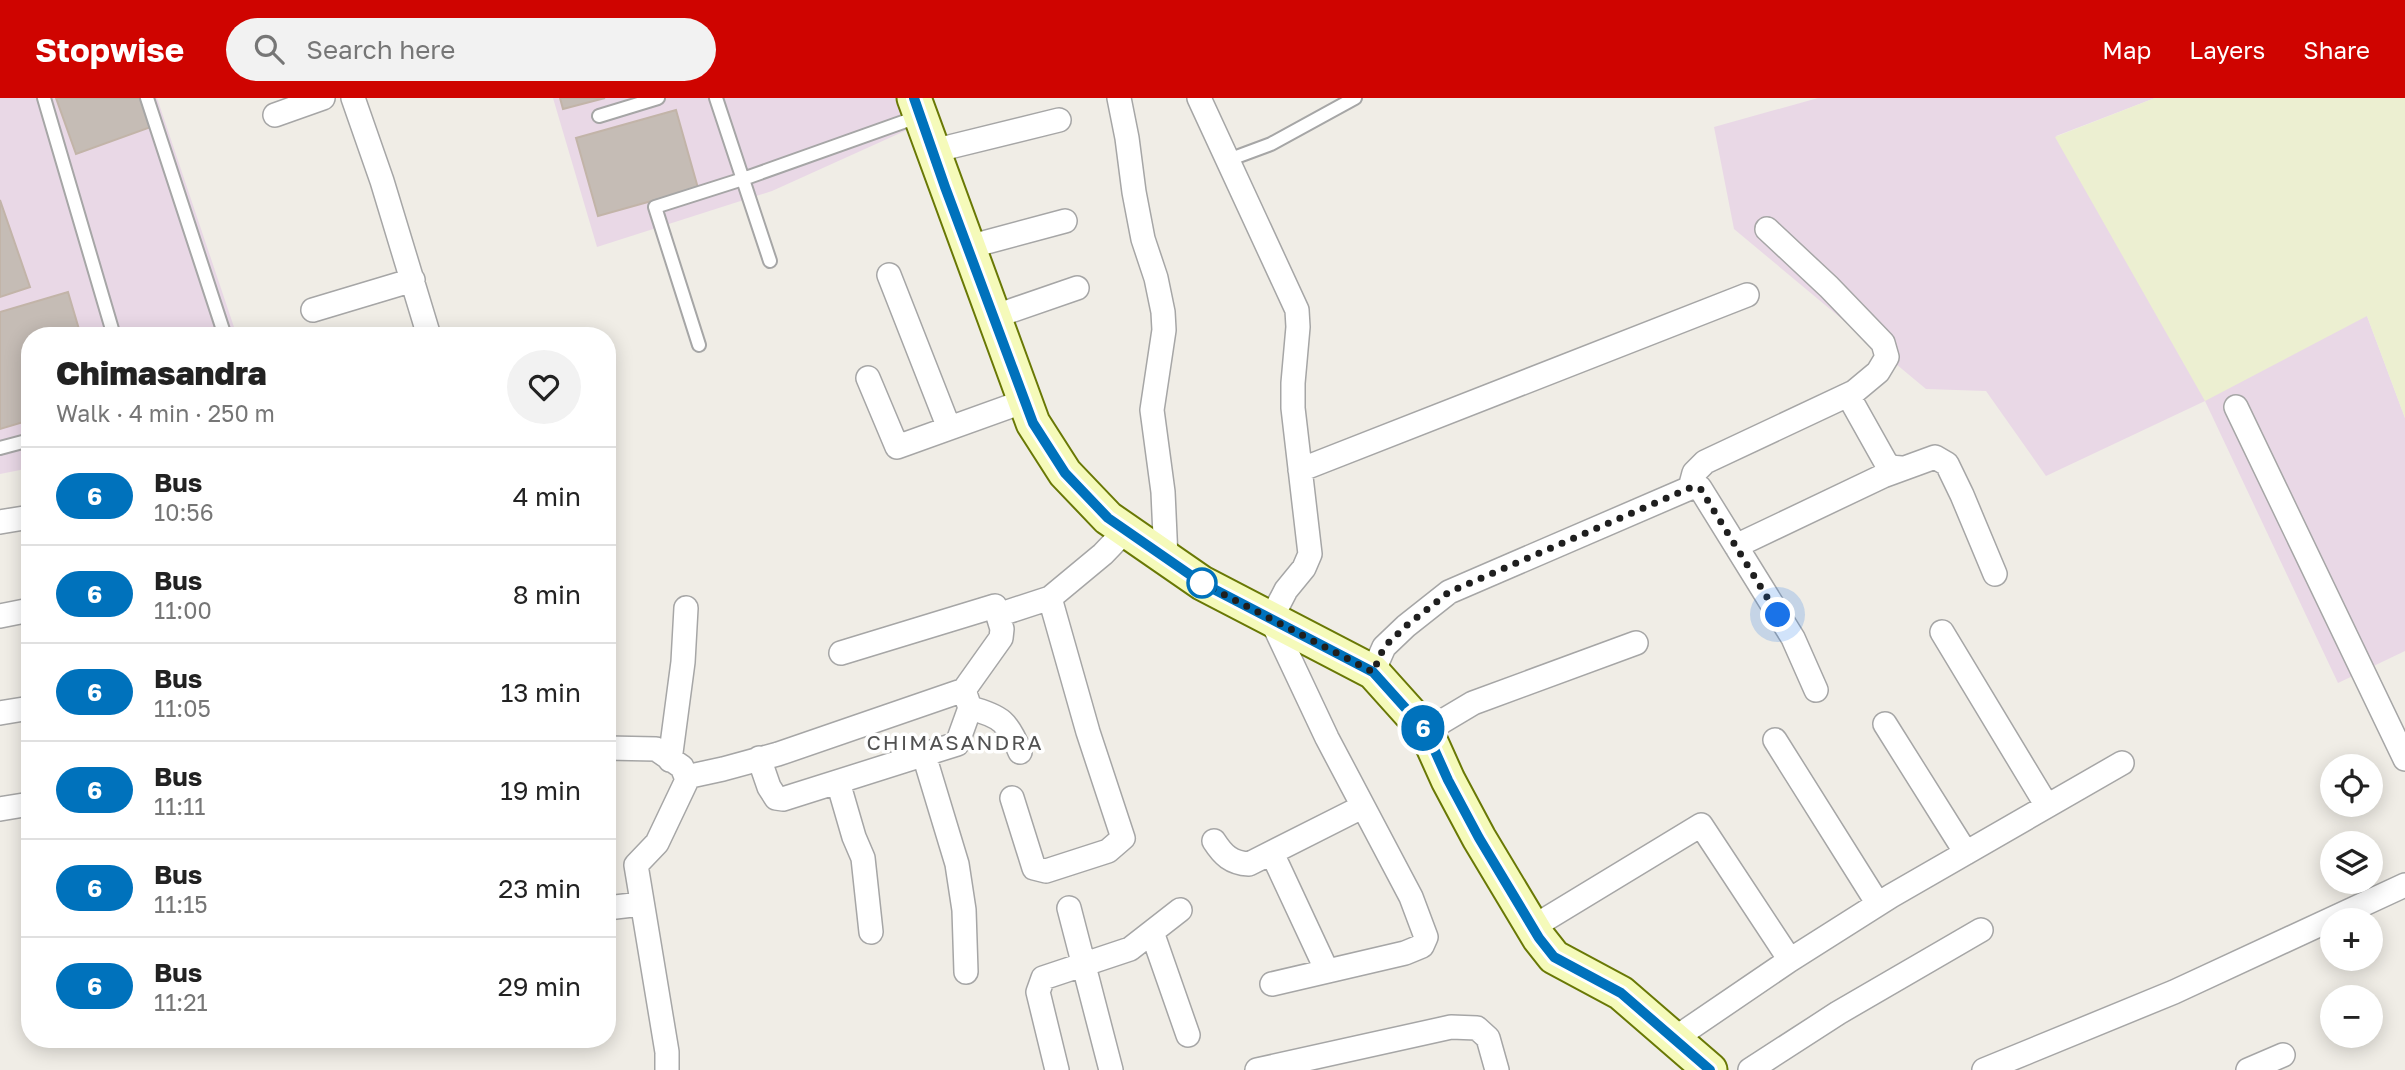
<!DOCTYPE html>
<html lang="en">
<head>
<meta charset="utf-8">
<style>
	body { margin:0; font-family:"Golos Text",sans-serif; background:#f2f2f2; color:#222; height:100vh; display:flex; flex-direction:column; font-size:26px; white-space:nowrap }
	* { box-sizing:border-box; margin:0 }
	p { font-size:23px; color:#767676 }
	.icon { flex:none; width:38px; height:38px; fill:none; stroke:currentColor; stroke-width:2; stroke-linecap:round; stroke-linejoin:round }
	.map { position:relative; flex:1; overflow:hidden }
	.side { position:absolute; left:21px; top:229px; width:595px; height:721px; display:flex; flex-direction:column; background:#fff; border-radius:28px; box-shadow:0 4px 18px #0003 }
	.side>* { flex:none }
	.badge { padding:0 14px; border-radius:23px; font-size:24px; line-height:46px }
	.tools { position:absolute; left:2320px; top:656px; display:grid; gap:14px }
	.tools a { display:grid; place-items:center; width:63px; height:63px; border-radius:50%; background:#fff; box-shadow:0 4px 18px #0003; font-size:35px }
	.you { position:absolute; width:35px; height:35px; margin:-18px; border:5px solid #fff; border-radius:50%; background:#1a73e8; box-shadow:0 0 0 10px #1a73e833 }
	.map>.badge { position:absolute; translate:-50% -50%; box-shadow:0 0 0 4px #fff }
	.round { display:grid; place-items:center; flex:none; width:74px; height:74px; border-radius:37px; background:#f2f2f2 }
	.head { display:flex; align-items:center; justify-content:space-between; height:119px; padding:0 35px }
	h1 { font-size:33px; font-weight:800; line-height:52px }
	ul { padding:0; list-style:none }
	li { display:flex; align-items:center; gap:21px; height:98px; padding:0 35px; border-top:2px solid #e0e0e0 }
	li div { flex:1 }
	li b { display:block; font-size:26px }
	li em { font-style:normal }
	li .badge { min-width:77px; font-weight:700; text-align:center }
	header { display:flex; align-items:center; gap:42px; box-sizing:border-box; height:98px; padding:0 35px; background:#cf0400; color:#fff }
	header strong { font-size:33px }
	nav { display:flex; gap:38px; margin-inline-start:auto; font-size:24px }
	.search { width:490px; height:63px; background:#f2f2f2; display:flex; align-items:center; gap:18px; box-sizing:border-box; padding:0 24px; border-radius:38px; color:#767676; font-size:26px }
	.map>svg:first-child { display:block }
	.industrial { fill:#e9d8e6 }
	.farmland { fill:#ecefd1 }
	.building { fill:#c5bcb5; stroke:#c2b4a8; stroke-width:2 }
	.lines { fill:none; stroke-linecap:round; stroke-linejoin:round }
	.lane-casing { stroke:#a6a6a6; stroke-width:16 }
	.street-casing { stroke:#a6a6a6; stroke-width:26 }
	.secondary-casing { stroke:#697805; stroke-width:37 }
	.lane { stroke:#fff; stroke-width:12 }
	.street { stroke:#fff; stroke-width:23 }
	.secondary { stroke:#f5faba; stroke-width:33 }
	.line-casing { stroke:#fff; stroke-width:16 }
	.line { stroke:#0072bc; stroke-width:10 }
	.walk { stroke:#1f1f1f; stroke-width:7; stroke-dasharray:0 12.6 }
	.stop-dot { fill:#fff; stroke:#0072bc; stroke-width:3.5 }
	.labels { text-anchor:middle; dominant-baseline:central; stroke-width:7; stroke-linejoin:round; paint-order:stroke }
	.quarter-label { font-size:21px; letter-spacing:2px; fill:#525252; stroke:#fff }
</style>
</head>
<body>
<header>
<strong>Stopwise</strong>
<div class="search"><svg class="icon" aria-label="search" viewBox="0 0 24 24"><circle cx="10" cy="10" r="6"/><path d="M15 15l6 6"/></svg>Search here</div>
<nav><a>Map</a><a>Layers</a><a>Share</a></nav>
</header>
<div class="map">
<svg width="2405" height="972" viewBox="0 0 2405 972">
	<rect width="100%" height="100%" fill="#f0ede6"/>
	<path class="industrial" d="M0,0H157L237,238H30V370L0,376Z
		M553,0H909L918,27L772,93L597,149Z
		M1818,0H2155L2056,38L2367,218L2405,320V553L2338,585L2205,303L2046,378L1986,293L1926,291L1734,131L1714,29Z"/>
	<path class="farmland" d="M2155,0H2405V320L2367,218L2205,303L2055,39Z"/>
	<path class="building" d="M56,0H141L151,29L76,56Z
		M560,0H605L563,11Z
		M676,12L698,90L598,118L576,40Z
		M0,102L30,189L0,199Z
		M68,194L81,238H30V322L0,331V214Z"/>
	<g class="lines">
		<defs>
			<path id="lane" d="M44,0L114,238
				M147,0L225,238
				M716,0L770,163
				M599,18L658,0
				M1228,62L1271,46L1355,0
				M699,247L655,109L743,81L920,18
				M0,350L30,342"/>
			<path id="street" d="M353,0L382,83L429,238
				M1119,0L1127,40L1134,94L1143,141L1156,180L1163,214L1164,232L1152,312L1163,394L1166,460
				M1199,0L1297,212L1298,229L1293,285V310L1310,456L1304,470L1286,492L1271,521L1327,640L1411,799L1426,839L1422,848L1405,855L1272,886
				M275,17L323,0
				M933,53L1059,22
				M968,149L1065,123
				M889,177L949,330
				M313,212L413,182
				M993,219L1077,190
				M868,280L897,349L1025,303
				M1848,297L1885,363L1890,369L1901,370
				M2236,309L2405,661
				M1300,372L1747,197
				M1690,390L1694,375L1705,364L1854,294L1878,274L1887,259L1883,245L1829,189L1767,131
				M0,424L30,419
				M1736,448L1883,378L1935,359L1947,366L1962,397L1995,476
				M998,517L1050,500L1103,456L1126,432
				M0,518L30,512
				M1942,534L2047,708
				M1373,574L1384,549L1406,528L1449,494L1690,390H1700L1793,540L1816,592
				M970,610C1001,618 1008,624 1020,654
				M0,615L30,610
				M1885,626L1966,755
				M1426,633L1473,605L1636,545
				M1775,642L1878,806
				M607,650L656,651L682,669L686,679V684L657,745L636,767L667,954V972
				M924,657L957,766L964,812L966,874
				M759,660L769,689L776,700L783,701L957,646L970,610L964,592
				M670,662L683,564L686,510
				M686,679L723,671L778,656L964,592L1001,540L1002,531L995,508L841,555
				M838,684L854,739L863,760L871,834
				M1012,700L1034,770L1046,773L1108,753L1123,740L1088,634L1050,500
				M0,711L30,706
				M1214,743C1223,757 1231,765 1249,766L1362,709
				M1272,755L1327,873
				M607,810L641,806
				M1069,810L1111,972
				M1533,829L1701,727L1790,862
				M1152,834L1188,937
				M1674,941L1790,862L1891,798L2122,665
				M1057,972L1038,894L1043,880L1130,851L1180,812
				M1257,972L1451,929L1477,930L1488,940L1497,972
				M1750,972L1838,915L1981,832
				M1984,972L2174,894L2405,787
				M2248,972L2283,957"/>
			<path id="secondary" d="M914,0L1033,325L1065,375L1108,420L1202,485L1373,574L1426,633L1448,682L1479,740L1539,840L1554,859L1621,895L1710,972"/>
		</defs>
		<use href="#lane" class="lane-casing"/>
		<use href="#street" class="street-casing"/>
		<use href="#secondary" class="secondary-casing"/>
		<use href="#lane" class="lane"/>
		<use href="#street" class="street"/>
		<use href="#secondary" class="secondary"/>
	</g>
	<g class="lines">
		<defs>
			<path id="line" d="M914,0L945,89L1033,325L1065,375L1108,420L1202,485L1373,574L1426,633L1448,682L1479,740L1539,840L1554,859L1621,895L1710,972"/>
		</defs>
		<use href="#line" class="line-casing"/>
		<use href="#line" class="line"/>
		<path class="walk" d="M1202,485L1373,574L1384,549L1406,528L1449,494L1690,390H1700L1778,517"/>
	</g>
	<circle class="stop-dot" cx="1202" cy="485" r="14"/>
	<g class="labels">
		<g class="quarter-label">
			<text x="955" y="644">CHIMASANDRA</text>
		</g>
	</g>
</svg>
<div class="tools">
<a><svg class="icon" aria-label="locate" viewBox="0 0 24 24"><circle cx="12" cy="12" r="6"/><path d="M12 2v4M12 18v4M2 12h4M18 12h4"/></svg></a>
<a><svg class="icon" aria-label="layers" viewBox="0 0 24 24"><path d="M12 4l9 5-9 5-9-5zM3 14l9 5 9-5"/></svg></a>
<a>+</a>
<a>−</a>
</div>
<div class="you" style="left:1778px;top:517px"></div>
<b class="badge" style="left:1423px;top:630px;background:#0072bc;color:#fff">6</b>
<section class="side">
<div class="head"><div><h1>Chimasandra</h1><p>Walk · 4 min · 250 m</p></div><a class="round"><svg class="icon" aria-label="heart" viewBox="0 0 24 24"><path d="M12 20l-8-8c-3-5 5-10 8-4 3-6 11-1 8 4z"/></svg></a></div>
<ul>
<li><span class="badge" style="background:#0072bc;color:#fff">6</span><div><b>Bus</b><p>10:56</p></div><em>4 min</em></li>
<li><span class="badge" style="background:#0072bc;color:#fff">6</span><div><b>Bus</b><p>11:00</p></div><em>8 min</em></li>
<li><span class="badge" style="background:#0072bc;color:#fff">6</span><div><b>Bus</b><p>11:05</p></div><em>13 min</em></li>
<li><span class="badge" style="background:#0072bc;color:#fff">6</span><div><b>Bus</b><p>11:11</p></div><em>19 min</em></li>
<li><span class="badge" style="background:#0072bc;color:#fff">6</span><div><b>Bus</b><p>11:15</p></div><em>23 min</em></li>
<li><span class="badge" style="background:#0072bc;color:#fff">6</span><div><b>Bus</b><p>11:21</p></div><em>29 min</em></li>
</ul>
</section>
</div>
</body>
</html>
